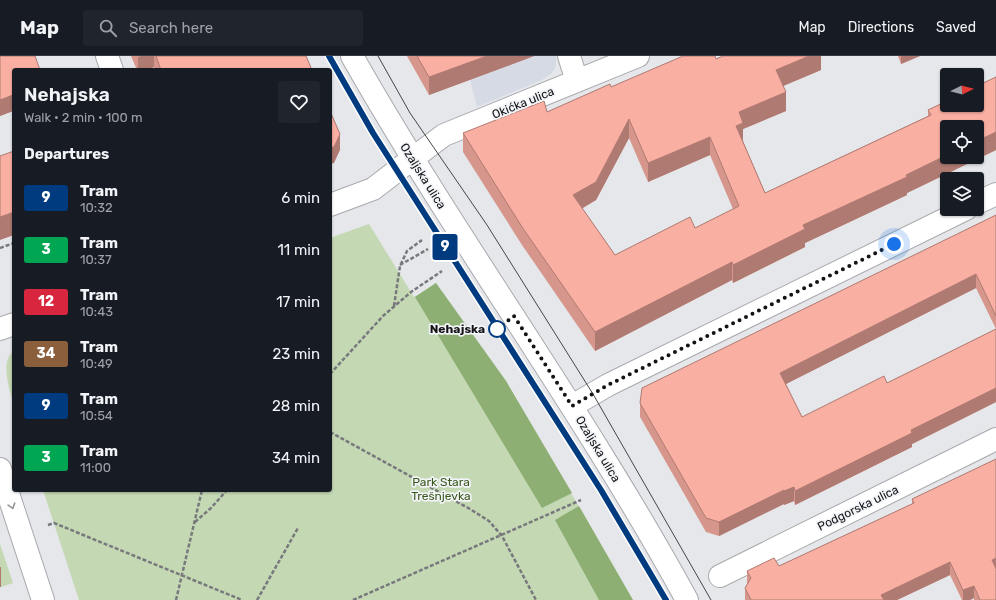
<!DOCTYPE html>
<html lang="en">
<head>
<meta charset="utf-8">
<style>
	body { margin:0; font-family:Rubik,sans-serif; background:#20242c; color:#f1f3f6; height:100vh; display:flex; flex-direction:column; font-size:15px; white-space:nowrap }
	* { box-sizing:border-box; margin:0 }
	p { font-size:13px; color:#9ea1a6 }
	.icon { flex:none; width:22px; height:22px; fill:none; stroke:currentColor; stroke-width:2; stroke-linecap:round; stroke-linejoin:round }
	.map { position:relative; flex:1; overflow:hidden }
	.details { position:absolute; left:12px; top:12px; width:320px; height:424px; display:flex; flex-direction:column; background:#171b24; border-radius:4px; box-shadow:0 1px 3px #0004 }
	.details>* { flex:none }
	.badge { padding:0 8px; border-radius:3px; font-size:14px; line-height:26px }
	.needle { width:26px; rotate:84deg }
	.tools { position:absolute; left:940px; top:12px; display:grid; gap:8px }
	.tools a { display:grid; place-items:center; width:44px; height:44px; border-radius:4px; background:#171b24; box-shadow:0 1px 3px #0004; font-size:20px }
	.you { position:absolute; width:20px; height:20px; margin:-10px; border:3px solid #fff; border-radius:50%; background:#1a73e8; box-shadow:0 0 0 6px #1a73e833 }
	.map>.badge { position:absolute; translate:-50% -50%; box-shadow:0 0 0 2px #fff }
	h2 { padding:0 12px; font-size:15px; line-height:36px }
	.round { display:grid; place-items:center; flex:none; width:42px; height:42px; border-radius:4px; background:#20242c }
	.headline { display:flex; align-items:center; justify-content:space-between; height:68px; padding:0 12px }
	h1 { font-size:19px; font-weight:600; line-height:30px }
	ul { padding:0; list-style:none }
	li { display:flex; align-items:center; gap:12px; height:52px; padding:0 12px }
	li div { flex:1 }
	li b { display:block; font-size:15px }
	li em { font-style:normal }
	li .badge { min-width:44px; font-weight:700; text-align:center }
	header { display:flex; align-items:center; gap:24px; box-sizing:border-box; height:56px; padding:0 20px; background:#171b24; border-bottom:1px solid #363941 }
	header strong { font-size:19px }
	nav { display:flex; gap:22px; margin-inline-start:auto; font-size:14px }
	.search { width:280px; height:36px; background:#20242c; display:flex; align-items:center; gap:10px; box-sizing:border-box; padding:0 14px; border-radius:4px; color:#9ea1a6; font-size:15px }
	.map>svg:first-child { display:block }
	.built { fill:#d5dae5 }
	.green { fill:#c3d8b3 }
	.forest { fill:#8eaf74 }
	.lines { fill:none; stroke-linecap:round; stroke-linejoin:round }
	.minor-casing { stroke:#a8a9ad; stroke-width:24 }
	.tertiary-casing { stroke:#a8a9ad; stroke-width:24 }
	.secondary-casing { stroke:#a8a9ad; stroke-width:24 }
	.path { stroke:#78797c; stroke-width:2.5; stroke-dasharray:4 2; stroke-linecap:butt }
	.minor { stroke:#fff; stroke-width:22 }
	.tertiary { stroke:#fff; stroke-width:22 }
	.secondary { stroke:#fff; stroke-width:22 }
	.tram { stroke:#444547; stroke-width:1 }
	.wall { fill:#d7968c; fill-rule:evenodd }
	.shaded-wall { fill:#af7a72 }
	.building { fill:#faafa3; stroke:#af7a72; fill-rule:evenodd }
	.oneway { stroke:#959596 }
	.line-casing { stroke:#fff; stroke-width:9 }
	.line { stroke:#003b80; stroke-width:6 }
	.walk { stroke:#131315; stroke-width:4; stroke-dasharray:0 7.2 }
	.stop-dot { fill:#fff; stroke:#003b80; stroke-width:2 }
	.labels { text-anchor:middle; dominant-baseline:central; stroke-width:3.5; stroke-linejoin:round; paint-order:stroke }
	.street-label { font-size:12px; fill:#131315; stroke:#f2f4f8 }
	.stop-label { font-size:12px; font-weight:bold; fill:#131315; stroke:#f2f4f8; text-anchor:end }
	.park-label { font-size:12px; fill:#39581b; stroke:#f2f4f8 }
</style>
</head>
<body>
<header>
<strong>Map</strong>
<div class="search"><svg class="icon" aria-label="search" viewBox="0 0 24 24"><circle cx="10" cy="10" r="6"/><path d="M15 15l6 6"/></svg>Search here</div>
<nav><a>Map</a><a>Directions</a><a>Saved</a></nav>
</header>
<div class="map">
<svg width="996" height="544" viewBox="0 0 996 544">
	<rect width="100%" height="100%" fill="#e5e7ea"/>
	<path class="built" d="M462,0H556V11L552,17L542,24L477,51L470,23Z"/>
	<path class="green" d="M369,168L414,241L436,227L506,325L633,544H79L43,434H330V182Z
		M14,295V348C9,335 0,303 14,295Z
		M0,488L13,527L1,531L0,529Z"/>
	<path class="forest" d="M436,227L506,325L572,437L542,452L415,241Z
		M579,450L633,544H599L555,464Z"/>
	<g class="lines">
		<defs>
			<path id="minor" d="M107,0L112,14
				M569,0L577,25
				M412,103L444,79L638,0
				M977,147L996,138
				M572,350L608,329L966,153
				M0,413L43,544
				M720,520L996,383"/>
			<path id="tertiary" d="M330,149L373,133L412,103
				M0,273L14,268"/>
			<path id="secondary" d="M352,0C457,185 585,357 687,544"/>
		</defs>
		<use href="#minor" class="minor-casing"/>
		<use href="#tertiary" class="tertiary-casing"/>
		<use href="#secondary" class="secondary-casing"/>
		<path class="path" d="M0,192L14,187
			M400,209L428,193
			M394,250L400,210L407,195L422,184
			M330,318L383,260L411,236L442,215
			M330,376L470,453L489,465L502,480L536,544
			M195,466L211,452L227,434
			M48,469L54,467L242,544
			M176,544L202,434
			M257,544L298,472
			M353,544L581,444"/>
		<use href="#minor" class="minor"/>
		<use href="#tertiary" class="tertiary"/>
		<use href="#secondary" class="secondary"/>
		<path class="tram" d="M329,0C434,186 561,358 666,544
			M378,0L410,57L487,169L593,338L711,544"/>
	</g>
	<path class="wall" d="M0,0L14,14V59L13,55L0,60Z
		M131,0H306L312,14H155L154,11L146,14H137Z
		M407,0H534L429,39Z
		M723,0H822H821V14L783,30L786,55L743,73V85L765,137L928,60V54L996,21V94L907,137V139L805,187V191L733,227L732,224L595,295L522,189L463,96V77L547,56L611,31L716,3ZM629,82L648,126L710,99L733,153L695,172L615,199L582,152L596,144Z
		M898,0H920L901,8Z
		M996,159V346L912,388V391L795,449L794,445L784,449V448L719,480L706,476L640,361V347ZM976,232L996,273L887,327L802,361L786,328Z
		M912,443L996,544H974V542L970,544H962L950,519L897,544H745V532L747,528V515L779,510L912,448Z"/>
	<path class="shaded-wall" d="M141,0H154V11L146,14H138V1Z
		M487,0H534L429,39V21Z
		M809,0H822H821V14L776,33V14Z
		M901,0H920L901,8Z
		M786,36V55L743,73V85L736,70L739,56Z
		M13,39V55L0,60V44Z
		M629,63V82L596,144L573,158V139Z
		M996,76V94L907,137V139L805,187V191L733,227V209L803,169L947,99V101H977V85Z
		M340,78V94L334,107L330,108V92Z
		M710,81V99L648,126V107Z
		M14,156V179L0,184V161Z
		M732,206V224L595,295V276Z
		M976,218V232L780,331V317Z
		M996,332V346L912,388V391L795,449V435L911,374Z
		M794,431V445L784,449V435Z
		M784,434V448L719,480V466Z
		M996,502V514L992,504Z
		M950,506V519L897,544H881V539Z
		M0,511H1V531H0Z
		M974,530V542L970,544H963V534Z"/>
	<path class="building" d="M0,0H35L40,14H14V44L13,39L0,44Z
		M156,0H306L312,14H161Z
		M417,0H487L429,21Z
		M683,0H715L716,3L723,0H809L776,14L786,36L739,56L743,67L736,70L765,137L931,59L928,54L947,45V49H977V30L996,21V76L977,85V71H947V99L906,119L907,121L803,169L805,173L733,209L732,206L595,276L522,171L463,77L544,45L547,56L610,28L611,31ZM629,63L648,107L710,81L739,150L695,172L690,161L615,199L573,139L596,126Z
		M330,55L340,78L334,91L330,92Z
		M14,95V156L0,161V100Z
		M996,159V260L976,218L780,317L802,361L884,320L887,327L996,273V332L911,374L912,377L795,435L794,431L784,435V434L719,466L706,462L640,347L642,332Z
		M996,403V502L992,504L996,513V544H980L974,530L963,534L950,506L881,539L884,544H751L745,532L751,522L747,515L774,502L779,510L914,447L912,443Z"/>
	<defs><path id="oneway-chevron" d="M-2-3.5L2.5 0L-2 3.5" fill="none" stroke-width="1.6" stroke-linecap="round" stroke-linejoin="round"/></defs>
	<use class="oneway" href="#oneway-chevron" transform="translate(12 450) rotate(72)"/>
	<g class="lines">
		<defs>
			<path id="line" d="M329,0L373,77L601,434L666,544"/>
		</defs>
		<use href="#line" class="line-casing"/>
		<use href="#line" class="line"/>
		<path class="walk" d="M497,273L514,260L572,350L608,329L894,188"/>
	</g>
	<circle class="stop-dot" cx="497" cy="273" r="8"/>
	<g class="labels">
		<g class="street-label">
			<text transform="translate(523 47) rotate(-22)">Okićka ulica</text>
			<text transform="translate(423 120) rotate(58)">Ozaljska ulica</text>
			<text transform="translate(598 393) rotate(59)">Ozaljska ulica</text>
			<text transform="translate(858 452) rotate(-26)">Podgorska ulica</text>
		</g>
		<g class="stop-label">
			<text x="485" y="273">Nehajska</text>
		</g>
		<g class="park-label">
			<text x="441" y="426">Park Stara<tspan x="441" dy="14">Trešnjevka</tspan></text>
		</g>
	</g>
</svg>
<div class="tools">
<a><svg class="needle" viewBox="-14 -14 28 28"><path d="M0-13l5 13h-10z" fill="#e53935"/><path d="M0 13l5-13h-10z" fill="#9ea1a6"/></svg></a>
<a><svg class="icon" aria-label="locate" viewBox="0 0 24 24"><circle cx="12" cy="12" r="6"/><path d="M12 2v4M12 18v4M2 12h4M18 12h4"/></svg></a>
<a><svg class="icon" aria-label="layers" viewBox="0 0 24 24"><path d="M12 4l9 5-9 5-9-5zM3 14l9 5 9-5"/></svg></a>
</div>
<div class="you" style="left:894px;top:188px"></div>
<b class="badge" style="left:445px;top:191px;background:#003b80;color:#fff">9</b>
<section class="details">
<div class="headline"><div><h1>Nehajska</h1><p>Walk · 2 min · 100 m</p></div><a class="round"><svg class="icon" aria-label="heart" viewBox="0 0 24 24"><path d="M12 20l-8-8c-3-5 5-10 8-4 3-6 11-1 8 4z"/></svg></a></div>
<h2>Departures</h2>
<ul>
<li><span class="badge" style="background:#003b80;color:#fff">9</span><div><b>Tram</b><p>10:32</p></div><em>6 min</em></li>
<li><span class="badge" style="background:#00a651;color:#fff">3</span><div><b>Tram</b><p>10:37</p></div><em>11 min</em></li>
<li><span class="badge" style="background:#d7263d;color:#fff">12</span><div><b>Tram</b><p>10:43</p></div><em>17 min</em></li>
<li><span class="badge" style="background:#8b5e3c;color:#fff">34</span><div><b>Tram</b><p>10:49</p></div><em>23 min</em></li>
<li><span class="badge" style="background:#003b80;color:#fff">9</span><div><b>Tram</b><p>10:54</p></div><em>28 min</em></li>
<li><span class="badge" style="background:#00a651;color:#fff">3</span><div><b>Tram</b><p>11:00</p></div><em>34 min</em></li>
</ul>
</section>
</div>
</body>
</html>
